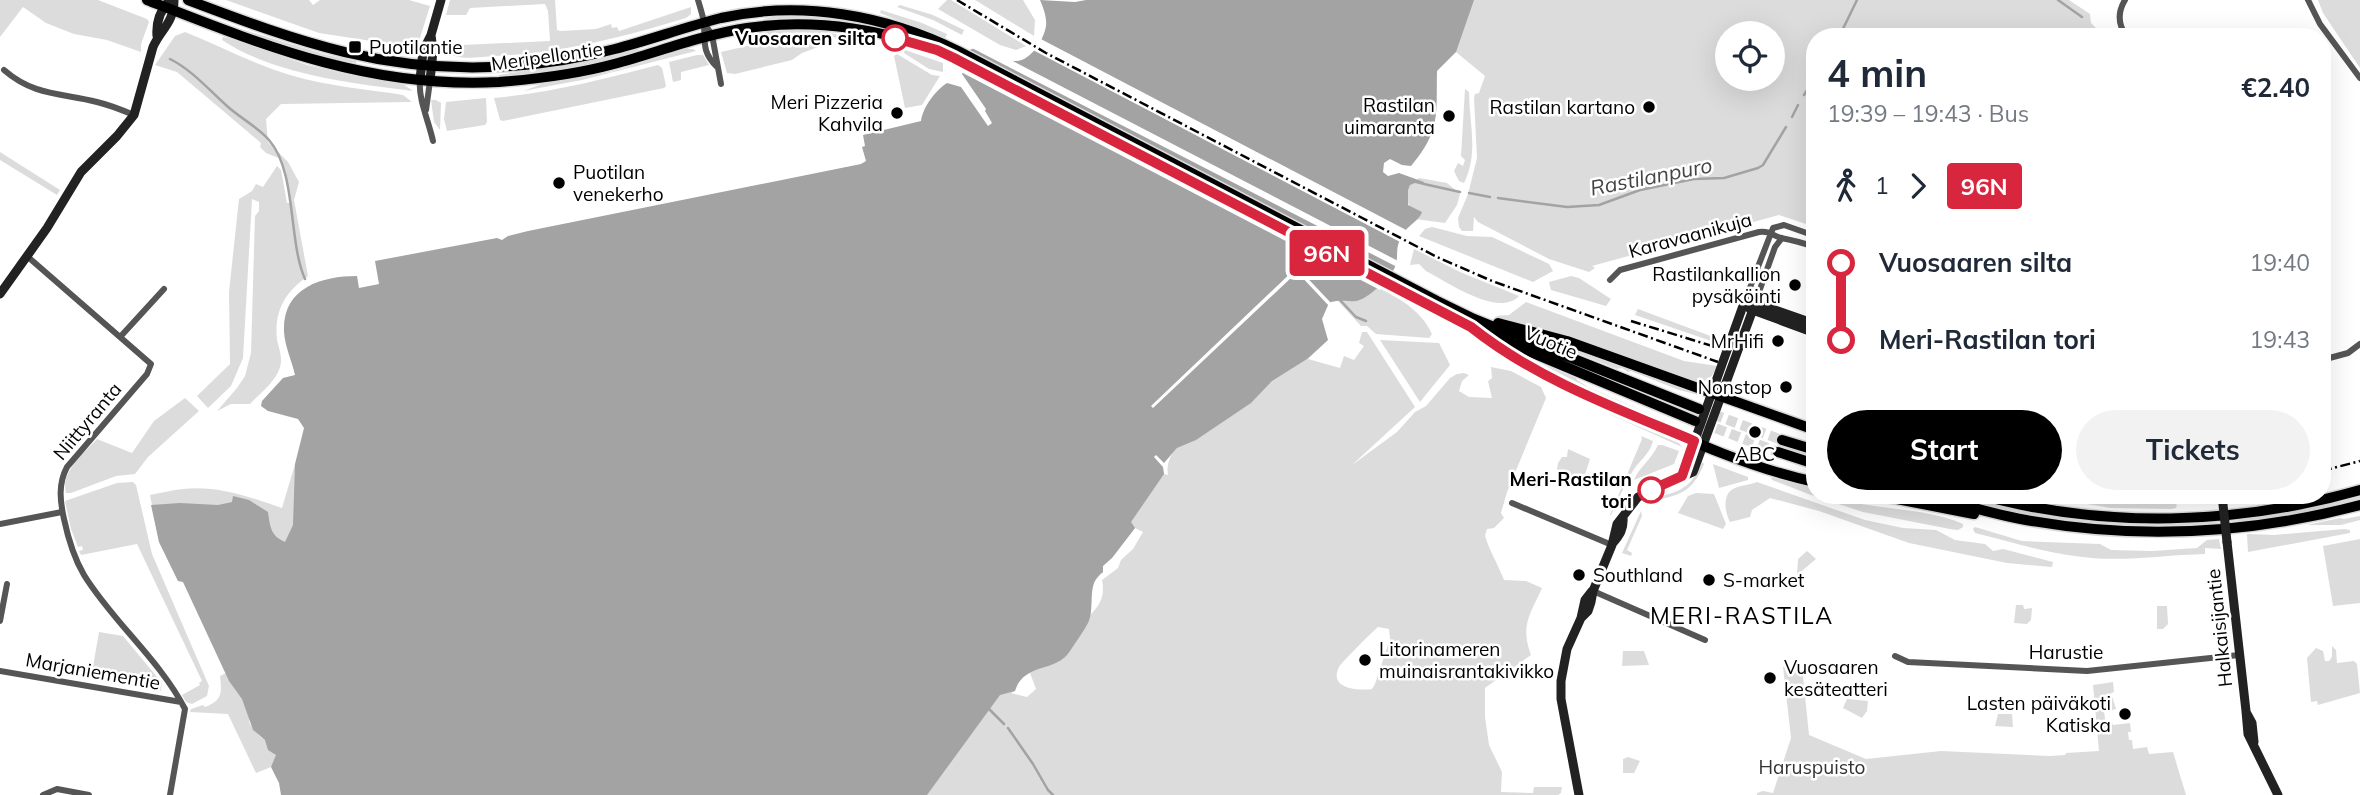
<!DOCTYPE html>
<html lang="en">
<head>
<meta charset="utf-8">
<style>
	body { margin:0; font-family:Mulish,sans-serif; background:#f2f2f3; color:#1f2937; height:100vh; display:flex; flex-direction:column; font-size:26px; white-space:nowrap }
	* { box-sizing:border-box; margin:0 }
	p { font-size:23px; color:#747a83 }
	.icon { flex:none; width:38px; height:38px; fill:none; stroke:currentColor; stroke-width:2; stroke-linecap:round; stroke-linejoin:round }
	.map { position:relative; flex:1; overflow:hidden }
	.sheet { position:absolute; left:1806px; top:28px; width:525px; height:476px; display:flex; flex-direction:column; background:#fff; border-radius:28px; box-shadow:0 7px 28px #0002 }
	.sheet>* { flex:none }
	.badge { padding:0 14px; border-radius:5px; font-size:24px; line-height:46px }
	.tools { position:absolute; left:1715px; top:21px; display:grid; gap:14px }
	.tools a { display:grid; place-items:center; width:70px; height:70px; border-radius:50%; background:#fff; box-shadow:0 7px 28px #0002; font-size:35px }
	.map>.badge { position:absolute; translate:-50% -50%; box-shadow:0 0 0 4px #fff }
	.legs { display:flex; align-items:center; gap:10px; height:77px; padding:0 21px; font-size:23px }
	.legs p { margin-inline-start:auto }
	.head { display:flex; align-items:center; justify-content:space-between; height:119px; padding:0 21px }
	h1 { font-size:38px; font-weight:700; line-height:52px }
	.button { display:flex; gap:14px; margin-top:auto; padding:14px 21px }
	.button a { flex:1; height:80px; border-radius:42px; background:#000; color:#fff; font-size:28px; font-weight:700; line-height:80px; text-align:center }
	.button a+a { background:#f2f2f3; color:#1f2937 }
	ul { padding:0 21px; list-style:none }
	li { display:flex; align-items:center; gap:24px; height:77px; font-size:26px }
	li i { display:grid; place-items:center; width:10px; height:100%; margin:0 9px; background:currentColor }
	li i::after { content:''; width:18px; height:18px; margin:-9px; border:5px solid; border-radius:50%; background:#fff }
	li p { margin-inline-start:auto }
	li:first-child i { background:linear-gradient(#0000 50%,currentColor 0) }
	li:last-child i { background:linear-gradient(currentColor 50%,#0000 0) }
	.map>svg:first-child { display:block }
	.green { fill:#dcdcdc; fill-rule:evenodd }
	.water { fill:#a3a3a3 }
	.pier { fill:#fff }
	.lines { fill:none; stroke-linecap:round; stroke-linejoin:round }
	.stream { stroke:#a3a3a3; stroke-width:2.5 }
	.primary-tunnel { stroke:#d9d9d9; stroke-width:10; stroke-dasharray:10 5; stroke-linecap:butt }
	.primary-casing { stroke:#dbdbdb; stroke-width:13 }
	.street { stroke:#555; stroke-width:6 }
	.secondary { stroke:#222; stroke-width:9 }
	.primary { stroke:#000; stroke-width:10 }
	.rail { stroke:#000; stroke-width:2.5; stroke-dasharray:10 3.5 2 3.5; stroke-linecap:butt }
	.secondary-bridge { stroke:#222; stroke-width:9 }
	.line-1-casing { stroke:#fff; stroke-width:16 }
	.line-1 { stroke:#d7263d; stroke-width:10 }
	.stop-1-dot { fill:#fff; stroke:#d7263d; stroke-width:3.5 }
	.poi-dot { fill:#000; stroke:#fff; stroke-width:2.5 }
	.labels { text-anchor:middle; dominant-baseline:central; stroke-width:5; stroke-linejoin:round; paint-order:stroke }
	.stop-label { font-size:19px; font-weight:bold; fill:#000; stroke:#fff; text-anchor:end }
	.poi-label { font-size:19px; fill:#000; stroke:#fff; text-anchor:end }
	.street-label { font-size:19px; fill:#000; stroke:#fff }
	.park-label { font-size:19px; fill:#333; stroke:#fff }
	.water-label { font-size:21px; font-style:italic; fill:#444; stroke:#fff }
	.quarter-label { font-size:23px; letter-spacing:2px; fill:#000; stroke:#fff }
</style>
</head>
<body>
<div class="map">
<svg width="2360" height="795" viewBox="0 0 2360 795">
	<rect width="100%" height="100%" fill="#fff"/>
	<path class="green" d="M0,0H98L147,19L149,22L141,44V52L107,40L74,34L46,23L23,7L0,37Z
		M226,0H309L313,5L320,0H409L430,6L418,44L411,47L319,33Z
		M450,0H555L557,30L561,31L596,29L611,24L612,28L617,27L619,31L691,7V14L686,18C623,37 562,53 495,56C476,57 452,63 440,46L550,41L548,11L545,4L470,8L466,15H446Z
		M947,0H951L1026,46L1016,50L1000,45L938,9Z
		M975,0H1023L1035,20L1034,36Z
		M1426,0H2069L2090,14L2091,23L2097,29V37H1815V227L1779,215L1592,266L1595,268L1589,272L1549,259L1478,222L1474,217L1473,231H1462L1459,227L1458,218L1468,194L1477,158L1474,98L1475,94L1479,93L1485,76L1456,52L1443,53ZM1727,33H1773V79H1727Z
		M2318,0H2360V68L2323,13Z
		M900,5L933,15L964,30L962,35L933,20L897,7Z
		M881,10L922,23L947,34L945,39L880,13Z
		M781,15L826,16L862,22L861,25L800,21H764V19Z
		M237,28L327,55L356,61V63L317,57Z
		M799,29L821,30L849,38L848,40H843C804,28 777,33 738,41L732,36L755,32Z
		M185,32C220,46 253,64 290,75C326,86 366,89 403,95L412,102L281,104L266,119L268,142L288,162L299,182L294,200L308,276C285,292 274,311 277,340C279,349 283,358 280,367C276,382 260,393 250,404H231L217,411L237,388L245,376L251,353L255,216L259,211V202L252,199L243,358L231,386L208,408L197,396L230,364L229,292L239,199L252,191L256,184L263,187L277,166L281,170L287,203H291L281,159L266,153L260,147L261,143L177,72L155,65L175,36Z
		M223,37L245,43L307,65L354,76L403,84L413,91C351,83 275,75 222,40Z
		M785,37H805L829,43L802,53L792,60L735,74L727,73L721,52Z
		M637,48L640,51L629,56L574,69L500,77L499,75L576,63Z
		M685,49H693L696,51L582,80L523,91L542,84L611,72Z
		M905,50L943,63V72L929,69L904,53Z
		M897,54L932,75L940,76L922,105L905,108L894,56Z
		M697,55H703L709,65L681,72V80L673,82L669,62Z
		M658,65L662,68L666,86L664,88L503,121L500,120L494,98C550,93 604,79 658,65Z
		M1465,89L1469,92C1469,122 1479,153 1464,183L1459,181L1454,171L1458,163L1463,166L1465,160L1461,156Z
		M486,98L487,122L485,125L447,131L444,119L446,102Z
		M431,100H436L441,103L440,130L434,122Z
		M0,152L60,190L57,195L0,160Z
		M1419,178L1447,183L1460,194L1457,205L1445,223L1415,219C1411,210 1402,195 1410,185C1412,182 1416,181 1419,178Z
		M1432,227L1467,236L1492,237L1549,264L1553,271L1533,282L1419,236L1425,229Z
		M1414,249L1460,272L1519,296C1499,318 1447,282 1426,271L1419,264L1410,265Z
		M1349,273C1378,288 1418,302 1432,334L1429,338L1376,334L1367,326H1361L1337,300H1335Z
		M1571,276L1579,278L1611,299L1606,306L1551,290L1549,282Z
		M1526,302L1684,361L1717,366C1713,377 1706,384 1694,381L1582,341L1495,316L1509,315Z
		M1638,309L1724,341L1723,345L1635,315Z
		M1362,332H1367L1415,407L1352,465L1397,432L1415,412L1426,406L1450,378L1457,374L1464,373L1469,375L1462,381L1459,391L1469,397L1492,398L1488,381L1492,378L1491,367L1511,371L1541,387L1546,398L1507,492L1501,513L1504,518L1494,528L1487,529L1485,536C1490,552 1498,564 1504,580L1526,581L1542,588C1530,615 1520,625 1531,655L1485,688V717L1489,745L1502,772L1501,792L1533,793L1534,787H1562L1561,793L1558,795H884L1009,683L1015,691L1011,693L1027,697L1036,689L1030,673L1022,678L1090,567L1103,572L1093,583L1090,615C1101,604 1105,595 1102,580L1118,568L1121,560L1133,549L1143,532L1135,528L1112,558L1153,470L1168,475C1166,465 1170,455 1177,448L1328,340L1308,359L1340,368L1344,356L1354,360L1364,346L1359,343ZM1378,627L1389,629L1390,639L1375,684L1372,689C1359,691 1328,689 1339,667C1342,662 1373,631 1378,627Z
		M1537,337L1575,348L1703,396L1679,390L1631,371L1628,372L1622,368L1617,369Z
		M1380,340L1439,343L1450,365L1420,402Z
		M1527,358L1576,378L1577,380L1588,387L1691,432L1675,428L1574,383Z
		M185,398L199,411L148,457L135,474L116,476L71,493H66C60,472 84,453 97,439L132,453L154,421Z
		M1611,409L1676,440L1682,447L1609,414Z
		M1641,436L1653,441C1649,456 1638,461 1631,474C1623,487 1618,502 1611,515H1610L1642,439Z
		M1658,445H1662L1679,451L1674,464L1634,480C1639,467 1652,459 1658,445Z
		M1568,449L1590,459L1582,484L1568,480L1557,470L1558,463L1562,457H1567Z
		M1702,462L1704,464C1692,493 1679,496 1649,501C1654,497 1658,497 1665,495C1686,490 1694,481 1702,462Z
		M295,464V477L323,526L186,587L183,581H178L159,542L150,495C161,493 172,490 183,489C216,485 251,497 282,508Z
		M1713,464L1748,477V480L1719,488Z
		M1771,477L1815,488V495C1828,495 1838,499 1851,502C1888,510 1929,509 1963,524V527L1958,530L1950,529L1863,512L1811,495L1772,480Z
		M133,482L136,485L152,554L209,686L207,696L192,704L186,702L182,695L200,685L199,683L202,681L137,544L81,555L79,551L83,550L82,546L78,547L71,529L65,501L117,483Z
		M1757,482L1865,520L1903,528L1936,530L1955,540L1985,544L1993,551L2003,549L2053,562L2052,567L2007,563L1909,543L1819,511L1770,498L1752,510L1750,517L1730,522C1725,513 1722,495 1733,489C1740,485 1750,485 1757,482Z
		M1696,493L1714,494L1726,524L1723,529L1678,513L1688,496Z
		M2055,495C2084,495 2115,492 2144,497C2154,498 2158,504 2170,500V498L2176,499L2173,502L2177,505L2176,508L2171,509L2110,508L2059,499Z
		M2360,496V499L2293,515L2237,523V520L2294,512Z
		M1976,500C2001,505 2025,512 2050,516C2105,524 2160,524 2216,522L2219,525C2137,529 2058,524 1979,504Z
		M1641,511L1642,516L1627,550L1632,553L1631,556L1622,553Z
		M2360,516V520L2341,525H2307L2340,518L2344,519Z
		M1975,527L2022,541L2100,544L2111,550L2152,551L2197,548L2207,540L2219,539L2221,549L2205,548V554C2162,555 2118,563 2075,556C2042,552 2008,541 1975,533L1973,529Z
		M2344,529L2350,530V533L2248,552L2247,534L2274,535Z
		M2360,539V603L2333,606L2323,546Z
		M1807,551L1816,559L1797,575L1798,559Z
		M2016,605H2023L2024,609L2032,608L2031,620L2027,624L2014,623Z
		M2157,606H2167L2168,624L2163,629H2157Z
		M99,632L123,636L162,683L161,691L91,678Z
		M2332,646L2336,650L2337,663L2354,661L2357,664L2360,693L2318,705L2317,701L2311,702L2307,658L2316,648L2323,651L2325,661H2329L2332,657Z
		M1623,651H1644L1649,665L1622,666Z
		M258,653L249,722C256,738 274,746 290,754L271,767L256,773L228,714L190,712L191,709L203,705L205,707C222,700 222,694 220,676L226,673L225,671Z
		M1804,666L1803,676L1809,735L1866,759L1941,751L2050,756L2065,755L2066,753L2099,751L2093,685L2113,682L2114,692L2111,693L2116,709L2104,712L2106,724L2112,723L2113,725L2130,723L2131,732H2128L2129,740H2132L2133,749L2147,747L2149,754L2173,752L2186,795H1757V793L1763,791L1773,793L1791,738L1783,667Z
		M1847,699L1868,701L1867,711L1862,718L1843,708Z
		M1998,714H2012L2013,727L1995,726Z
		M1628,757L1640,761L1634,773H1623V759Z"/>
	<path class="water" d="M1040,0L1075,2L1086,0H1474L1456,52L1437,71C1436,115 1441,130 1411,166L1402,165L1390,159L1384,163L1383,172L1388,176L1399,173L1424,182L1423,185L1415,183L1410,185L1408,190V205L1422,212C1419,222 1404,226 1399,242C1396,249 1398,257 1396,264C1394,275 1367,300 1356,301C1345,302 1339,299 1329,303L1322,319L1328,340L1307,359L1272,381L1251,403L1196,440L1177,448L1164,463L1156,455L1154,457L1163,467L1164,474L1131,522L1135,528L1112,558L1103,566V572C1085,584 1096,606 1088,623C1083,632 1076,642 1070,651C1056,673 1024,662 1015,691L1000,695L927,795H281L279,783L271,767L276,755L268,750L265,740L253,730L242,699L229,681L183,582L178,581L159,542L151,505L180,503L218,505L232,502L233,496L249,500L268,512C270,527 271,536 285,542L293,525L295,464L304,428L298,419L268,411L261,406L262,401L283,378L295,375C292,361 285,347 284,332C282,288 321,276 357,276L359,288L379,284L375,261L497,238L502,240L508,236L528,231L861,164L866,161L862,147L865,146L863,135L921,121C923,107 935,91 947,83L961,87L988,126L992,123L985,111L986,109L962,74L970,50L974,48C986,52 1003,62 1016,61C1031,61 1044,39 1046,26C1047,17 1043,7 1040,0Z"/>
	<path class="pier" d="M1037,37L1408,231L1402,243L1031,49Z
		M980,44L1400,262L1399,268L970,47Z
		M967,50L1395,273L1380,290L959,71Z
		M1297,267L1331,303L1329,306L1299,274L1294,278L1292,277L1153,408L1151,406Z"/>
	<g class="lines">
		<path class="stream" d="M2058,0L2082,17
			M1839,37L1857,0
			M170,59C192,70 209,90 227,106C240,118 258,127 269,140C297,172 288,241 305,279
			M1804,95L1815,77
			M1792,117L1798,105
			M1424,184L1460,192
			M1469,193L1490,197
			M1498,198L1567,207L1599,205L1640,190L1694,179L1724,178L1758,168L1763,165L1786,127
			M1339,299L1356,317L1366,321
			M989,709L1004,724
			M1008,728L1033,764L1048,790L1053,795"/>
		<path class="primary-tunnel" d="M1699,409L1782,440
			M1702,423L1778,452"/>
		<defs>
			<path id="primary" d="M147,0C265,46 370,89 499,82C538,79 577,74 614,64C658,52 702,35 747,28C815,18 891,29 954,58L1471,327L1695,421
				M188,0C299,42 388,75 511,66C545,64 581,58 615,49C650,40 685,27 721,18C801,0 885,15 958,51L1437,301L1474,319L1699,409
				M1498,323L1567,341L1815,430
				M1483,337C1522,367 1570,387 1615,407C1680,436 1745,467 1815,482
				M1782,440L1815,450
				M1778,452L1815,464
				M1876,495L1974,514
				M1927,495C1959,504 1992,514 2026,520C2138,540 2250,534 2360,505
				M1980,495C2105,529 2237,525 2360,490"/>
		</defs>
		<use href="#primary" class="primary-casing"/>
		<path class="street" d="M698,0C700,7 703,16 704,23C705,43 702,52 717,67
			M2125,0C2117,13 2118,25 2127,37
			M2308,0L2320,24L2360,78
			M704,23L712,35L721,84
			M4,70C34,96 61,93 97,102C110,105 122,110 134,115
			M420,80C418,99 429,122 433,141
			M426,110L430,81
			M28,257L151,364L147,374L67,467C58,484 60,501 64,519C68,538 74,558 84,575C113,622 159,659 185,709L170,795
			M1610,280L1620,270L1759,232C1771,231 1771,235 1781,238C1792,240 1803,243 1815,247
			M1744,303L1773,228L1784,225L1815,236
			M1754,306L1775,247L1782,238
			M121,336L164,289
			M2322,360L2348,353L2360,344
			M1512,503L1612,545
			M0,524L62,512
			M1593,591L1705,640
			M0,621L7,584
			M1895,656L1908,662L2087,671L2239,655
			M0,671L181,702
			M43,795L57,789L89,795"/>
		<path class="secondary" d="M157,36C156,23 160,10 170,0
			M420,80L423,51L431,35L441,0
			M430,81L433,51L431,35
			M0,294L47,228L81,172L117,136L134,115L153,47C161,29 174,23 174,0
			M1744,303H1755L1815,324
			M1750,309L1815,333
			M1682,476L1744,303
			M2227,542L2246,711L2248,734L2278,795
			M1612,544C1620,535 1624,529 1623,517
			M1581,618L1585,600L1592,591
			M2246,712L2252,723L2254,742
			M1579,795L1561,699V681L1567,649L1581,618L1588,611L1591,602L1593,591L1612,545L1617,524L1638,497L1693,472L1695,467L1752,312"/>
		<use href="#primary" class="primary"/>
		<path class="rail" d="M957,0L1046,53L1437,257L1492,281L1718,362
			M1631,321L1722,349
			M2322,471L2360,461"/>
		<path class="secondary-bridge" d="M2222,495L2227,542"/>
	</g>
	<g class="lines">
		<defs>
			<path id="line-1" d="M895,38L937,50L954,58L1471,327C1536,379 1618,409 1694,441L1682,476L1651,490"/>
		</defs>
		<use href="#line-1" class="line-1-casing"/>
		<use href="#line-1" class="line-1"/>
	</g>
	<g class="stop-1-dot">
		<circle cx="895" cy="38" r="12"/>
		<circle cx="1651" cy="490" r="12"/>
	</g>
	<g class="poi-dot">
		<rect x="348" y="40" width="14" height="14" rx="3.5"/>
		<circle cx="1649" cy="107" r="7"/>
		<circle cx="897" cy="113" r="7"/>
		<circle cx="1449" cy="116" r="7"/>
		<circle cx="559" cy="183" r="7"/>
		<circle cx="1795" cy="285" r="7"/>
		<circle cx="1778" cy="341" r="7"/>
		<circle cx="1786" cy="387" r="7"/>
		<circle cx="1755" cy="432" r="7"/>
		<circle cx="1579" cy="575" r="7"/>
		<circle cx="1709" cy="580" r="7"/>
		<circle cx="1365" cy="660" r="7"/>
		<circle cx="1770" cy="678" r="7"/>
		<circle cx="2125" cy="714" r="7"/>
	</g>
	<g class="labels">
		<g class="stop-label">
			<text x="876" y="38">Vuosaaren silta</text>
			<text x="1632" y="479">Meri-Rastilan<tspan x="1632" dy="22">tori</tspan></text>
		</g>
		<g class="poi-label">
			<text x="369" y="47" text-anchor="start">Puotilantie</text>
			<text x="883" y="102">Meri Pizzeria<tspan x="883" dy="22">Kahvila</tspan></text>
			<text x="1435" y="105">Rastilan<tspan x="1435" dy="22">uimaranta</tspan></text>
			<text x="1635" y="107">Rastilan kartano</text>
			<text x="573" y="172" text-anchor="start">Puotilan<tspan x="573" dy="22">venekerho</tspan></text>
			<text x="1781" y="274">Rastilankallion<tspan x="1781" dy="22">pysäköinti</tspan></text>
			<text x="1764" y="341">MrHifi</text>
			<text x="1772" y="387">Nonstop</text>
			<text x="1755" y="454" text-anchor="middle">ABC</text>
			<text x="1593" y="575" text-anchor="start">Southland</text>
			<text x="1723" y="580" text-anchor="start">S-market</text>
			<text x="1379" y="649" text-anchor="start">Litorinameren<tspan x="1379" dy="22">muinaisrantakivikko</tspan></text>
			<text x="1784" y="667" text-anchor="start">Vuosaaren<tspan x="1784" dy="22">kesäteatteri</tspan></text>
			<text x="2111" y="703">Lasten päiväkoti<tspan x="2111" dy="22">Katiska</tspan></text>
		</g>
		<g class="street-label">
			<text transform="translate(547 56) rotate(-8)">Meripellontie</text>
			<text transform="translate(1690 235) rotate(-15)">Karavaanikuja</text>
			<text transform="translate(1551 342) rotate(23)">Vuotie</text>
			<text transform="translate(87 421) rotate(-50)">Niittyranta</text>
			<text transform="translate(2219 628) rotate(-96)">Halkaisijantie</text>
			<text x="2066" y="652">Harustie</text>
			<text transform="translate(93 671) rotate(10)">Marjaniementie</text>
		</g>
		<g class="park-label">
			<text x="1812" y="767">Haruspuisto</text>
		</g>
		<g class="water-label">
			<text transform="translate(1651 176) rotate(-11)">Rastilanpuro</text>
		</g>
		<g class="quarter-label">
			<text x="1742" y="615">MERI-RASTILA</text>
		</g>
	</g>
</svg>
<div class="tools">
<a><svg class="icon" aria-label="locate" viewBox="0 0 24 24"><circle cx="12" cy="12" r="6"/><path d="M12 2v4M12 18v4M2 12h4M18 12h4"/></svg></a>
</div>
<b class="badge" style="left:1327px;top:253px;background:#d7263d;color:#fff">96N</b>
<section class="sheet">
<div class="head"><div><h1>4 min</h1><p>19:39 – 19:43 · Bus</p></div><b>€2.40</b></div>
<div class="legs"><svg class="icon" aria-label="walk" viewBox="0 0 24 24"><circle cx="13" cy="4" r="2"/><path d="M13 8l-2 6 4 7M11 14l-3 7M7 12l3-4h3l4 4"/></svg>1<svg class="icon" aria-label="forward" viewBox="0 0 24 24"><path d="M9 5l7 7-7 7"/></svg><b class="badge" style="background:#d7263d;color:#fff">96N</b></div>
<ul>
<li><i style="color:#d7263d"></i><b>Vuosaaren silta</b><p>19:40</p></li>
<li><i style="color:#d7263d"></i><b>Meri-Rastilan tori</b><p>19:43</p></li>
</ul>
<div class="button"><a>Start</a><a>Tickets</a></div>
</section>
</div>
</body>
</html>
